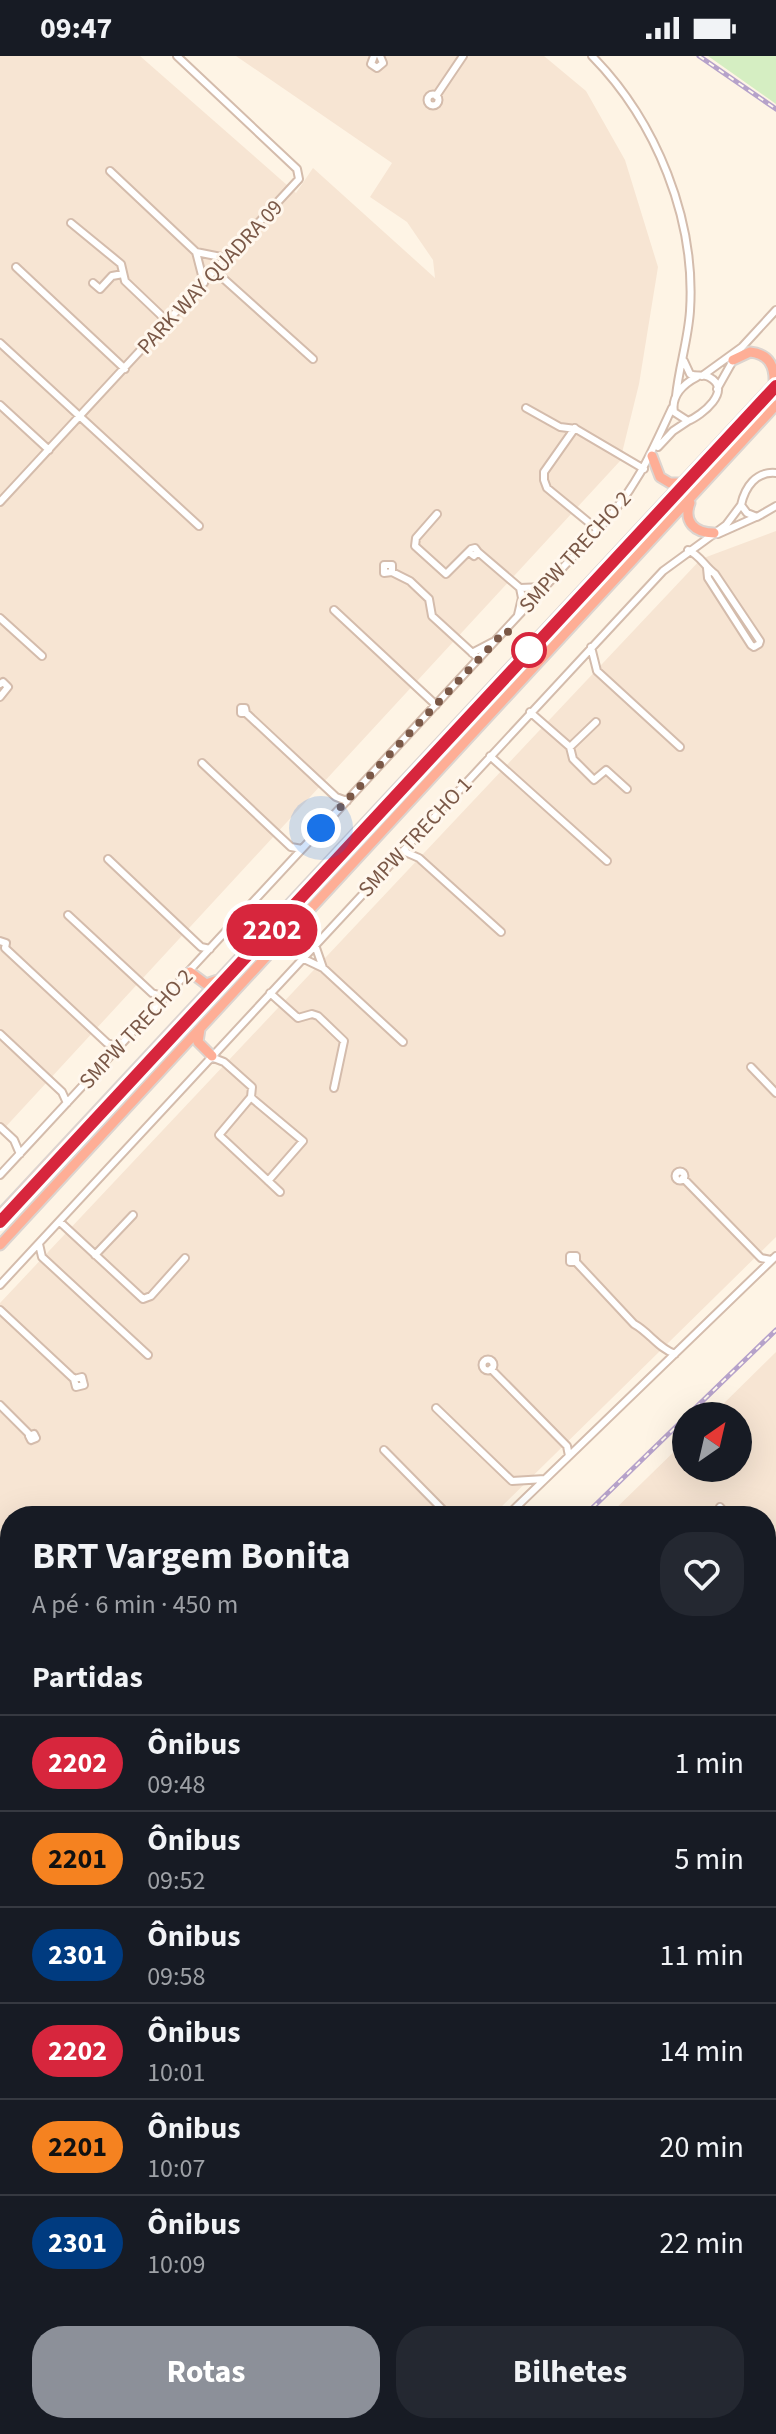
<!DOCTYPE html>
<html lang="pt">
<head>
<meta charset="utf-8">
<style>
	body { margin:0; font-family:"Source Sans 3",sans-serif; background:#242831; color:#f1f3f6; height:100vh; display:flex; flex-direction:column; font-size:30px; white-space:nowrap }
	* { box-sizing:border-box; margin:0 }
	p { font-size:26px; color:#9ea1a6 }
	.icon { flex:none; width:44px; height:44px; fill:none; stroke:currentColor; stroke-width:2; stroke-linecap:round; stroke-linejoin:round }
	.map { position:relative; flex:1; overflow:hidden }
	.side { position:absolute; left:0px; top:1450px; width:776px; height:928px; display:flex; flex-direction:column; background:#171b24; border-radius:32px 32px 0 0; box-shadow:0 8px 32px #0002 }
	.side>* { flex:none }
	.badge { padding:0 16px; border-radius:26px; font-size:28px; line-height:52px }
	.needle { width:52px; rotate:34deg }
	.buttons { position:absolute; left:672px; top:1346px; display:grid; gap:16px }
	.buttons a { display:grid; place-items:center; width:80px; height:80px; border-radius:50%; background:#171b24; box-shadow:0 8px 32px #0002; font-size:40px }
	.you { position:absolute; width:40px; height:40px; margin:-20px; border:6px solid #fff; border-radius:50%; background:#1a73e8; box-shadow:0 0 0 12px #1a73e833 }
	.map>.badge { position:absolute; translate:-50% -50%; box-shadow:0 0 0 4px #fff }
	h2 { padding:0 32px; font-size:30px; line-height:72px }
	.round { display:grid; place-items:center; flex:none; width:84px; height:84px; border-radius:32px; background:#242831 }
	.headline { display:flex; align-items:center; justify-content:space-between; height:136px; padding:0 32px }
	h1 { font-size:38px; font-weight:700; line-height:60px }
	.primary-button { display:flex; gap:16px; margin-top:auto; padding:16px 32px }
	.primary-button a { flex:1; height:92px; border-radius:32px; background:#8c9099; color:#fff; font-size:32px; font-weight:700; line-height:92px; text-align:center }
	.primary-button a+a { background:#242831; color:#f1f3f6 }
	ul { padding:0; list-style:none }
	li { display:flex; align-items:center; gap:24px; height:96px; padding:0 32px; border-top:2px solid #363941 }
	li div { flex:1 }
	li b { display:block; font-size:30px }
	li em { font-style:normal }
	li .badge { min-width:88px; font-weight:700; text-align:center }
	.status { display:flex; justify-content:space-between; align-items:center; height:56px; padding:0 40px; background:#171b24; direction:ltr }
	.status svg { height:22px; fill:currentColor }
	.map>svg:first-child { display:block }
	.residential { fill:#f7e5d3 }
	.green { fill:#d5eec2 }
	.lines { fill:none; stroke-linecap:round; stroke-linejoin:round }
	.stream { stroke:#9cd5dd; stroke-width:2 }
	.minor-casing { stroke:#d4bcac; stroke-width:10 }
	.major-casing { stroke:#dcd4cf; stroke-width:11 }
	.highway-casing { stroke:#dcd4cf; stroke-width:13 }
	.minor { stroke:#fff; stroke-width:6 }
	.major { stroke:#ffd69b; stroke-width:7 }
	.highway { stroke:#feae96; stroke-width:9 }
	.rail-casing { stroke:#b6a2ca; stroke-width:5 }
	.rail { stroke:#fff7ed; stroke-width:2; stroke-dasharray:6; stroke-linecap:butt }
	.line-casing { stroke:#fff; stroke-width:18 }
	.line { stroke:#d7263d; stroke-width:12 }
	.walk { stroke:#7a5847; stroke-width:8; stroke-dasharray:0 14.4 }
	.stop-dot { fill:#fff; stroke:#d7263d; stroke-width:4 }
	.labels { text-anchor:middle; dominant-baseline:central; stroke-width:6; stroke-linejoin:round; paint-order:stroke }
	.street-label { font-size:22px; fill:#7a5847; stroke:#fff7ed }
</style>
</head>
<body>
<div class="status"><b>09:47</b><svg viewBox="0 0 49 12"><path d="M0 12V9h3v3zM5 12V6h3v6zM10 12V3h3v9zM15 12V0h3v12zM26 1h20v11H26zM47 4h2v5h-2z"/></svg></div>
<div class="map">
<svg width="776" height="2378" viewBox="0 0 776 2378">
	<rect width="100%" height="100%" fill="#fef4e5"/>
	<path class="residential" d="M0,0H140L296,137L313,112L435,222L433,204L407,166L370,141L392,107L236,0H544L586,35L625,104L658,211L639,328L620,405L0,1077Z
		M776,475V1181L492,1460H10V1927L0,1936V1247L701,503Z
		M776,1296V1849L766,1858V1460H608L686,1384V1412H738V1360H711Z
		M776,1972V2378H0V2052L10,2042V2368H766V1981Z"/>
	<path class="green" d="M708,0H776V48Z"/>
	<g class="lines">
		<path class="stream" d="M766,1942L776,1937
			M0,2111L10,2113"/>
		<defs>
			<path id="minor" d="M374,0L371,8L377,12L383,7L380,0
				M592,0C656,65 696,163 690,255C688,284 679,311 676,340
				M427.5 44a5.5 5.5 0 1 1 11 0a5.5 5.5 0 1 1-11 0Z
				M436,40L463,0
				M110,115L196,196L226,202
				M71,167L121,208L125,225L168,266
				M196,196L204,227
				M16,211L125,313
				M215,215L313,303
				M93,227L100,233L112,220L123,218
				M0,287L199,470
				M684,305L690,318C696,321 703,318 709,321C734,334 701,360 688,365L674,356C671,340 683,328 697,321
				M702,320L742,291L776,254
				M717,333L735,301
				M0,349L49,394
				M526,352L560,371L576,373L644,413
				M575,372L544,416V424L547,432L598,474
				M658,391L673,375L688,365
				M776,417C756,415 745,431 741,449L747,457L757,461L776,450
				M0,446L299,123L297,113L177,0
				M437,458L416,482L415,490L446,518L471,493L475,492L478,496L474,500L469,496
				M718,478L756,461
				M688,494C701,500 704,510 715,518L760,585L759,588L754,591L751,589L708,522L707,512
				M478,496L520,532L545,531
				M392,516V509H384V517L392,516L410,525L429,543L432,560L479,603
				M334,554L436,649
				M518,559L522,542L520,532
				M0,562L42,600
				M591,591L597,615L680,691
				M472,597L493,586
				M0,628L3,626L8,631L0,641
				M530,656L570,691L573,703L594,724L606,714L627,733
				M246,657L245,652H241V657H246L336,741L347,745
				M570,691L596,666
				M490,700L607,805
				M202,707L291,791L302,793
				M403,795L419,802L501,876
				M108,803L201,891L210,893
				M68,859L152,937L165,941
				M0,885L6,887L5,892L107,987L118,991
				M315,889L323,912
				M302,902L323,912L403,986
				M270,937L298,962L312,958L318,960L344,985L334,1032
				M0,978L62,1036L67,1047
				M211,1001L224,1006L252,1031L251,1041L254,1044L303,1085L268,1125
				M751,1011L776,1037
				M251,1041L219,1079L280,1136
				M0,1071L14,1084L20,1098
				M675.5 1120a4.5 4.5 0 1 1 9 0a4.5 4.5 0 1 1-9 0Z
				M0,1119L605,466C639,427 651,397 672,352
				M683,1122L761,1202L771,1204
				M60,1166L143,1243L151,1240L185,1202
				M39,1188L42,1201L148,1299
				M95,1199L133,1159
				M576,1206V1200H570V1206H576L634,1268C649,1276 658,1292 675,1298
				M0,1229L663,515L726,469L741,449
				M0,1254L74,1323L76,1331L84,1329L82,1321L74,1323
				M482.5 1309a5.5 5.5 0 1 1 11 0a5.5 5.5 0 1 1-11 0Z
				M491,1313L567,1390L569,1400
				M0,1349L30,1379
				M436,1352L512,1425L545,1423
				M34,1378L36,1382L31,1384L29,1380Z
				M384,1394L449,1460
				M720,1451L728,1460
				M507,1460L776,1200
				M766,1498L776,1508
				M766,1690L776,1702
				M0,1769L10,1779
				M0,1950L10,1940
				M766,2067L776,2077
				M766,2163L776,2173
				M766,2234L776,2224
				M766,2269L776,2279
				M0,2296L10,2306
				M0,2365L10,2356
				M22,2368L31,2378
				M60,2368L69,2378
				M93,2368L100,2375
				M157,2368L166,2378
				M458,2368L468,2378
				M549,2368L559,2378
				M744,2368L751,2378
				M531,2378L541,2368"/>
			<path id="major" d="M766,1622L776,1612
				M616,2378L626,2368"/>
			<path id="highway" d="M733,304L750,296C769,298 775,310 774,328
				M652,400L660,421L670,427H682
				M690,447C683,466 695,477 714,477
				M190,916L206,928L218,924
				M200,973L198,986L212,1000
				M0,1159L776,326
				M0,1189L776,349"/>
		</defs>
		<use href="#minor" class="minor-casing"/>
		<use href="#major" class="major-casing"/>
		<use href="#highway" class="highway-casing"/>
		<use href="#minor" class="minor"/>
		<use href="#major" class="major"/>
		<use href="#highway" class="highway"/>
		<defs>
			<path id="rail" d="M699,0L776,53
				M687,1360L776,1274
				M584,1460L686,1361
				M0,2024L10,2014"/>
		</defs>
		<use href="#rail" class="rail-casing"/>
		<use href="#rail" class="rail"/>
	</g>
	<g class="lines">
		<defs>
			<path id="line" d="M0,1166L776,330"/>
		</defs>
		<use href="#line" class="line-casing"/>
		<use href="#line" class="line"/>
		<path class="walk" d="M321,772L506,574L529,594"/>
	</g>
	<circle class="stop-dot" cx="529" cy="594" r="16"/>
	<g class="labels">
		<g class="street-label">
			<text transform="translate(210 221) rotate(-47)">PARK WAY QUADRA 09</text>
			<text transform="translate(575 496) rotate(-48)">SMPW TRECHO 2</text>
			<text transform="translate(415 781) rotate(-47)">SMPW TRECHO 1</text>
			<text transform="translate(136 973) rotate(-47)">SMPW TRECHO 2</text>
		</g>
	</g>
</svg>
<div class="buttons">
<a><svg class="needle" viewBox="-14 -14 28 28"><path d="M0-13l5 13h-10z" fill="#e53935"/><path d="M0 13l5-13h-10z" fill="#9ea1a6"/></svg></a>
</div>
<div class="you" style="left:321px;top:772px"></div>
<b class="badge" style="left:272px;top:874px;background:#d7263d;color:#fff">2202</b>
<section class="side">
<div class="headline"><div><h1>BRT Vargem Bonita</h1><p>A pé · 6 min · 450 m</p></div><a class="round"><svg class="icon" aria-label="heart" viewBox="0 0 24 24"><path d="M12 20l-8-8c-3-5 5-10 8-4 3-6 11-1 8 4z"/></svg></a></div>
<h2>Partidas</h2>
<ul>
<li><span class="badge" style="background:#d7263d;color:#fff">2202</span><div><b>Ônibus</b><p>09:48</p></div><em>1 min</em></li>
<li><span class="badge" style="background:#f58220;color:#111">2201</span><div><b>Ônibus</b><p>09:52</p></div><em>5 min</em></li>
<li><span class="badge" style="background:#003b80;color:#fff">2301</span><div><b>Ônibus</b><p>09:58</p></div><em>11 min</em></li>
<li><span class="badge" style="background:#d7263d;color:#fff">2202</span><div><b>Ônibus</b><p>10:01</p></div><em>14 min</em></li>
<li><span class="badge" style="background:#f58220;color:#111">2201</span><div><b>Ônibus</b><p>10:07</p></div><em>20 min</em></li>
<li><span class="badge" style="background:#003b80;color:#fff">2301</span><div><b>Ônibus</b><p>10:09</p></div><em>22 min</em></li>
</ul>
<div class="primary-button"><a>Rotas</a><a>Bilhetes</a></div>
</section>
</div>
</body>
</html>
